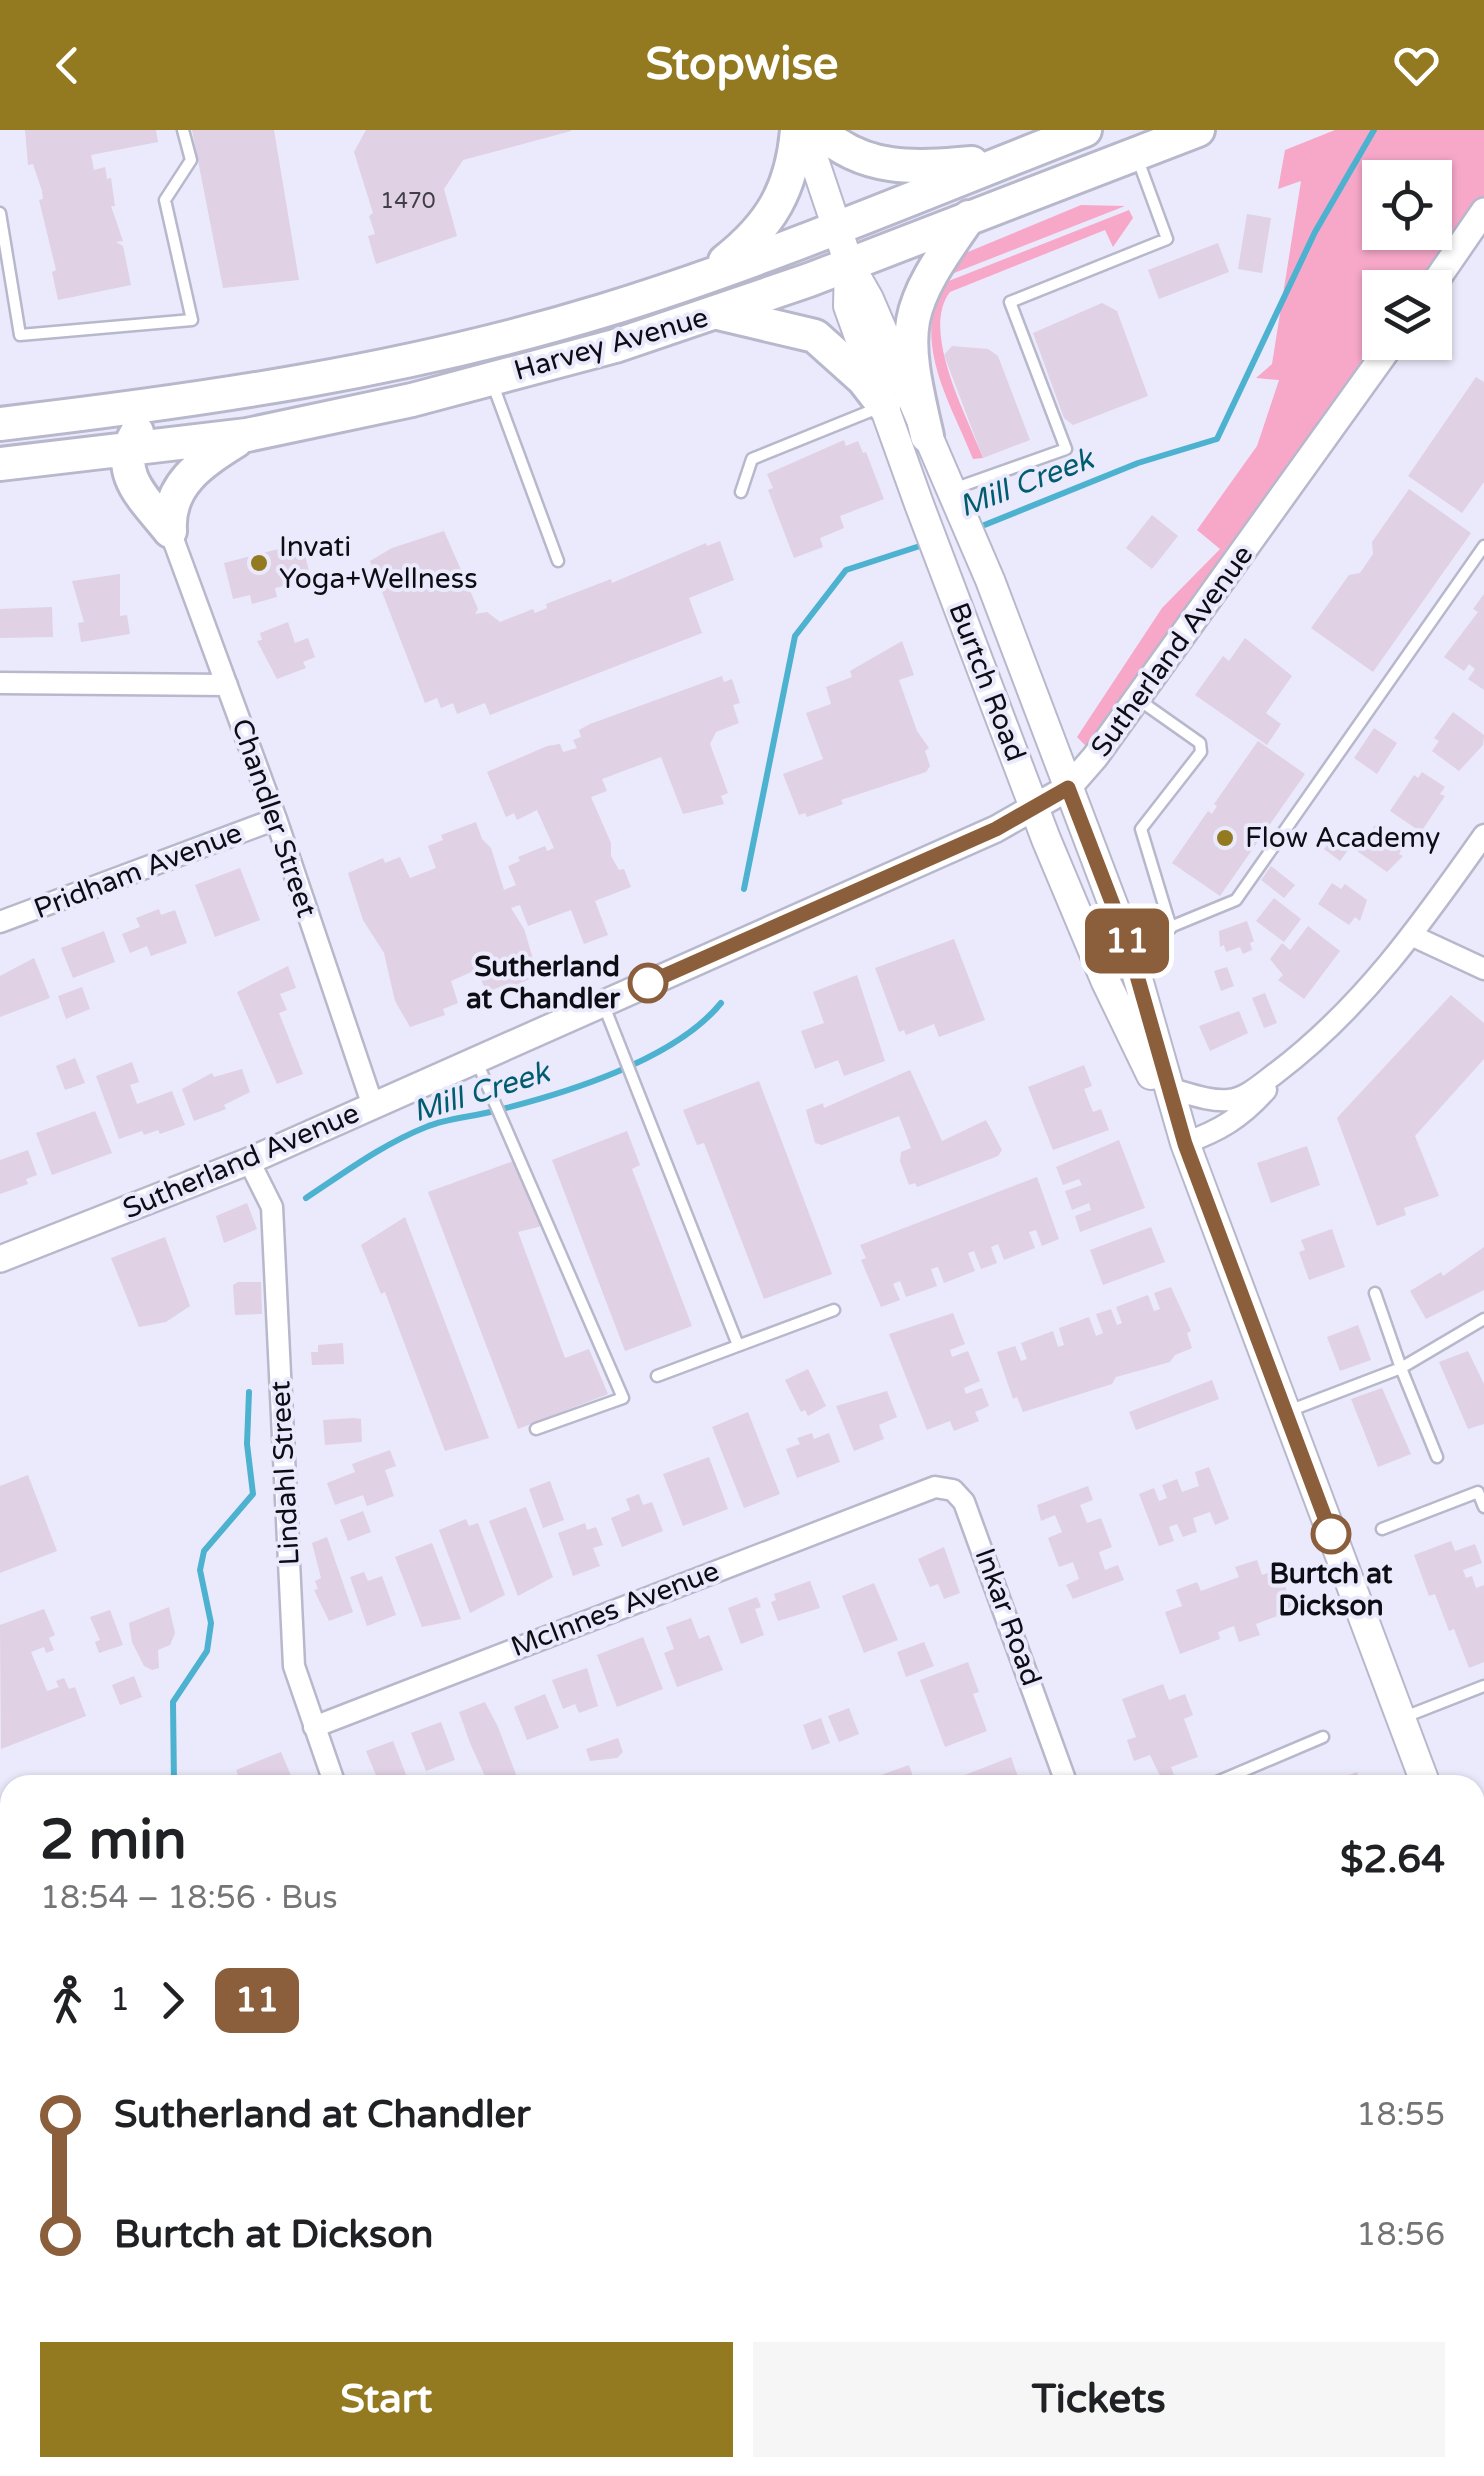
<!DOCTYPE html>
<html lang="en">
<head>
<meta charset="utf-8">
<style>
	body { margin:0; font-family:"Varela Round",sans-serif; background:#f6f6f6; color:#202124; height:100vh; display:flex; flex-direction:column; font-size:38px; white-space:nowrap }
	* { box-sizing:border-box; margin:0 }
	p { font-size:32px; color:#757577 }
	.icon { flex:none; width:55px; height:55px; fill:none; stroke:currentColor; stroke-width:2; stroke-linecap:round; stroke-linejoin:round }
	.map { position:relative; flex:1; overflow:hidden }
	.side { position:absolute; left:0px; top:1645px; width:1485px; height:702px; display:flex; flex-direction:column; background:#fff; border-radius:30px 30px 0 0; box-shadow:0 2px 8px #0004 }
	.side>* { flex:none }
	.badge { padding:0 20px; border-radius:15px; font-size:35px; line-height:65px }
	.buttons { position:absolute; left:1362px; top:30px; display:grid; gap:20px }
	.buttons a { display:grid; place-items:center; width:90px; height:90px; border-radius:0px; background:#fff; box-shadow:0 2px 8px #0004; font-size:50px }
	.map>.badge { position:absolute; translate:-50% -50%; box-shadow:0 0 0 5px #fff }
	.legs { display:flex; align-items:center; gap:15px; height:110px; padding:0 40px; font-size:32px }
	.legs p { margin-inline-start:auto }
	.headline { display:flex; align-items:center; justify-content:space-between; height:170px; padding:0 40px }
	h1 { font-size:55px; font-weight:700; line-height:75px }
	.action { display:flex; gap:20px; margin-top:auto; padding:20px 40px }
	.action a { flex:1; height:115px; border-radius:0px; background:#93791f; color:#fff; font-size:40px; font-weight:700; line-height:115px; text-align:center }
	.action a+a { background:#f6f6f6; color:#202124 }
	ul { padding:0 40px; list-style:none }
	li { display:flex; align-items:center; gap:35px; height:120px; font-size:38px }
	li i { display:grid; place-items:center; width:15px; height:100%; margin:0 12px; background:currentColor }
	li i::after { content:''; width:25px; height:25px; margin:-12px; border:8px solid; border-radius:50%; background:#fff }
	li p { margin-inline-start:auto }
	li:first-child i { background:linear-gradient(#0000 50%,currentColor 0) }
	li:last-child i { background:linear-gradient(currentColor 50%,#0000 0) }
	header { display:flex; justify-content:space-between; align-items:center; height:130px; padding:0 40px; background:#93791f; color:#fff; font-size:45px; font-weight:700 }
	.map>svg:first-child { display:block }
	.green { fill:#f7a8c9; fill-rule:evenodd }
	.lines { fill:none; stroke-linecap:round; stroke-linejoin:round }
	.stream { stroke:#4cb2d0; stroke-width:6 }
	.building { fill:#e0d1e4 }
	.service-casing { stroke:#b8b8cd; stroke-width:15 }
	.minor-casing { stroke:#b8b8cd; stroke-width:25 }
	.tertiary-casing { stroke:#b8b8cd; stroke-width:30 }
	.secondary-casing { stroke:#b8b8cd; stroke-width:32 }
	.trunk-casing { stroke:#b8b8cd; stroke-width:38 }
	.service { stroke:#fff; stroke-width:10 }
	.minor { stroke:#fff; stroke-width:20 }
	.tertiary { stroke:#fff; stroke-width:25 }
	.secondary { stroke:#fff; stroke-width:28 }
	.trunk { stroke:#fff; stroke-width:32 }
	.line-1-casing { stroke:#fff; stroke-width:22 }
	.line-1 { stroke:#8b5e3c; stroke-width:15 }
	.poi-dot { fill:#93791f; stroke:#eaeafc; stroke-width:4 }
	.stop-1-dot { fill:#fff; stroke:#8b5e3c; stroke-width:5 }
	.labels { text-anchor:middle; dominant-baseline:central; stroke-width:8; stroke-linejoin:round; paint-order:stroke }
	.number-label { font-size:22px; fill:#423e49 }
	.street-label { font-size:28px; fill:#0e0d15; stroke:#eaeafc }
	.poi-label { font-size:28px; fill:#0e0d15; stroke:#eaeafc; text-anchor:start }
	.stop-label { font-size:28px; font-weight:bold; fill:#0e0d15; stroke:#eaeafc; text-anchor:end }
	.water-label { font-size:30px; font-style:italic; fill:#015c70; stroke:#eaeafc }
</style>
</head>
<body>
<header><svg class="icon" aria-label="back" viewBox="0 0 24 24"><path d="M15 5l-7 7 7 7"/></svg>Stopwise<svg class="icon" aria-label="heart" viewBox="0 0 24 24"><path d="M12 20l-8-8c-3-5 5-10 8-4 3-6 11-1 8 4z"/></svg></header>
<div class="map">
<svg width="1484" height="2346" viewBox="0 0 1484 2346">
	<rect width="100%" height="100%" fill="#eaeafc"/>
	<path class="green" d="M1335,0H1484V66L1475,72L1414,157L1380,158V212L1217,444L1086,616L1077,607L1162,478L1220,419L1197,400L1257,316L1279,250L1256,248L1272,234L1301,51L1278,59L1285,20ZM1380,48H1435V102H1380Z
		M1081,75L1125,76L949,145L943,141L963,124Z
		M1129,80L1133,88L1113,117L1105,100L950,162C920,201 967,286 983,328L973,329C949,269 914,218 941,154Z"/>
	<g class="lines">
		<path class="stream" d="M977,398L1138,333L1217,309L1315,102L1374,0
			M744,759L795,506L846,440L926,414
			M306,1068C344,1043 383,1014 426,997C447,988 472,987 494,981C564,964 675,930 721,873
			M174,1655L173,1572L207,1521L211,1493L200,1440L204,1421L253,1364L247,1314L249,1262
			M0,2081L10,2072"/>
	</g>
	<path class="building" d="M25,0H156L158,12L91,25L94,40L105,37L107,49L111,48L115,76H111L123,111L116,112L123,116L131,155L58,170L52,142L56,140L39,70L43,69L42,61L33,34L28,35Z
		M192,0H274L299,150L223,158Z
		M366,0H571V1L463,30L444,59L457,106L376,134L368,106L375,104L369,86L373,83L354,22Z
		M1247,84L1271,88L1262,143L1238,139Z
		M1218,113L1229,142L1159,169L1148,140Z
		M1102,173L1117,181L1148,266L1073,295L1064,288L1033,203Z
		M952,216L988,219L998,226L1030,310L983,328L944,225Z
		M1476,247L1484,252V352L1462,383L1408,346Z
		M844,310L846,316L858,311L863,323L866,322L884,369L840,386L844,398L820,408L823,417L794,428L768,360L773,358L767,344Z
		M1409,359L1471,403L1373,542L1311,498L1349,445L1360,443L1373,424L1372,412Z
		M1152,385L1178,406L1152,439L1126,418Z
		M444,401L478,479L475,484L487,482L500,492L533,479L535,483L547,478L546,474L611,449L612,453L706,413L707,416L720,411L734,450L689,468L702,503L490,585L485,573L457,584L453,573L441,578L437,568L425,573L370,431L392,418Z
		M302,413L311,449L275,458L277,467L252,474L250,465L233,469L224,433Z
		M120,444V486L127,485L130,504L81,512L78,493L84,492L72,451Z
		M1484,464V560L1468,549L1475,539L1469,534L1464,541L1444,527L1478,482L1473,479Z
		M52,477L53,507L0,508V479Z
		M288,492L295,513L308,508L315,527L303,532L306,538L277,549L257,511L262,510L260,503Z
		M1245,508L1292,546L1266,583L1281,594L1267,615L1195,565L1223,526L1229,531Z
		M902,511L914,545L899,550L917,601L929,618L925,621L930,636L926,642L841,670L843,674L807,687L805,683L799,685L783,644L823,629L806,583L831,574L826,557L852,547L850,541Z
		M722,546L724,552L732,549L740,573L733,575L739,593L716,602L710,614L728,663L721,666L724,674L683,684L661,627L602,649L607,661L591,667L611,713V726L619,740L624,739L631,757L595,771L608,805L584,814L571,780L528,796L520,775L511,778L524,799L538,845L504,861L502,856L487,862L476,840L451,851L458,873L443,879L445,885L410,897L395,871L384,823L363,790L348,743L383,728L385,733L400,727L410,748L436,738L428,716L443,710L441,705L476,692L482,709L491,718L504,760L516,755L508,736L520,731L518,727L545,716L547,721L554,718L537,680L517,690L514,683L506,687L487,642L547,616L560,614L563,622L577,618L573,610L581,607L579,600L590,594Z
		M1453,582L1484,605L1483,615L1459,641L1432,621L1439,611L1434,608Z
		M1374,598L1397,613L1377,644L1354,628Z
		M1258,611L1305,644L1220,766L1172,733L1208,681L1212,684L1217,676L1214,674Z
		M1422,642L1445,657L1440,664L1445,666L1421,702L1390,681L1414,645L1418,648Z
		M1375,695L1404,715L1399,724L1403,726L1387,742L1357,721Z
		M1333,708L1348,720L1340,731L1324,719Z
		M1271,736L1295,755L1284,768L1261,750Z
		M240,738L260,790L215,807L195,755Z
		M1332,753L1341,759L1345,754L1367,770L1360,791L1355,787L1349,795L1318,774Z
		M1274,768L1301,789L1284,812L1256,791Z
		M159,779L161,785L175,780L187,813L151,826L147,816L130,823L122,804L140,797L136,788Z
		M1247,791L1254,811L1250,813L1252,820L1243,824L1240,817L1226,822L1224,815L1220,817L1219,801Z
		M1308,796L1340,821L1304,869L1278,850L1283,845L1270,829L1282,813L1290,820Z
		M104,801L115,832L73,848L61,818Z
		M954,809L985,890L939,907L934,894L906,905L904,900L899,902L875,838Z
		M34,828L50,868L0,887V846Z
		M288,836L296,858L280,864L287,880L279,883L303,944L277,954L237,862Z
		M1227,837L1234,856L1221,861L1214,841Z
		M857,845L885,931L844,946L838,930L815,939L801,901L824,893L813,862Z
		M82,857L90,879L66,889L58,866Z
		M1265,863L1277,893L1264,898L1252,868Z
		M1451,865L1484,893V929L1415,1006L1439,1066L1404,1078L1406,1085L1377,1096L1337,988Z
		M1239,881L1248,903L1210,921L1199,896Z
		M75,928L85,953L65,960L56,936Z
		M132,932L139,952L130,955L137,974L172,961L185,995L160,1004L158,1000L144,1005L142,1001L119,1009L96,946Z
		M1084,935L1092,956L1084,959L1093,982L1101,979L1109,1000L1053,1020L1028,957Z
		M242,939L250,962L224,975L226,979L194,991L182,959L212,943L214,947Z
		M910,940L942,1011L986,990L1002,1020L998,1026L917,1057L915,1053L909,1055L900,1031L901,1022L911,1018L899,986L822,1015L815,1013L806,980L823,973L824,978Z
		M759,951L832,1144L764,1169L704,1013L697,1015L683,980Z
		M95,981L112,1023L52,1045L36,1003Z
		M627,1001L640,1035L632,1039L692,1196L625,1221L552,1030Z
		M1119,1010L1145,1078L1080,1102L1075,1086L1091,1080L1089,1073L1072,1080L1065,1061L1082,1055L1079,1049L1063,1055L1056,1037Z
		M1307,1016L1320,1055L1271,1073L1257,1033Z
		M28,1020L37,1045L26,1049L28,1054L0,1064V1030Z
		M516,1030L542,1096L518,1102L565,1228L589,1219L608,1264L518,1299L428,1062Z
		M1037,1047L1059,1109L1042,1116L1036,1100L1029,1102L1035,1118L1004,1130L998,1114L991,1117L997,1133L981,1139L974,1121L968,1123L975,1141L944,1153L938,1137L931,1139L937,1156L906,1167L900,1151L893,1154L900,1170L881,1177L861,1130L866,1128L860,1115Z
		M247,1073L257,1099L224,1113L216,1086Z
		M405,1087L489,1308L445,1321L385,1162L381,1164L361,1115Z
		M1151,1097L1165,1132L1103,1155L1090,1120Z
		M1332,1099L1345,1137L1309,1150L1299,1122L1305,1120L1301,1110Z
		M165,1107L190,1176L166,1192L139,1197L111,1128Z
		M1484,1117V1160L1426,1189L1410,1161L1441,1142L1443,1146Z
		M238,1152H261L262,1184L235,1185L233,1155Z
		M1171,1157L1191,1201L1187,1203L1192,1218L1175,1225L1170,1232L1116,1247L1112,1254L1023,1282L1017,1267L1013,1269L997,1222L1015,1216L1021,1231L1027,1229L1021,1213L1053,1201L1058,1217L1064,1215L1059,1198L1089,1187L1096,1206L1103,1203L1096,1184L1111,1179L1117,1195L1122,1193L1116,1177L1148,1165L1154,1181L1160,1179L1154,1163Z
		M953,1183L965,1214L950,1220L952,1227L968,1221L980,1251L964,1258L966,1264L982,1258L989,1276L975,1282L979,1291L954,1301L950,1291L927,1300L889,1204Z
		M1358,1195L1371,1230L1340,1241L1327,1207Z
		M343,1213L344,1234L312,1235L311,1222H318V1215Z
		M1468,1221L1484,1254V1294L1468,1299L1439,1232Z
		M808,1239L826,1276L808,1286L805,1280L801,1282L785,1250Z
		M1212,1250L1219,1269L1136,1300L1129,1282Z
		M1382,1258L1411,1324L1378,1337L1351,1269Z
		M887,1261L897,1287L879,1295L884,1309L854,1321L836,1276Z
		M748,1282L780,1364L744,1378L712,1297Z
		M354,1288L361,1289L362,1312L325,1315L323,1290Z
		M812,1303L814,1309L829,1303L840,1332L797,1348L786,1319L800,1314L797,1308Z
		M390,1320L396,1336L385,1340L394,1366L367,1376L363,1365L335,1375L327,1353L355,1342L352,1334Z
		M709,1327L728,1379L683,1396L663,1344Z
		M1209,1337L1229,1389L1215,1395L1210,1382L1193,1388L1197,1402L1183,1407L1177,1394L1169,1397L1174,1411L1159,1416L1139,1364L1154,1358L1159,1371L1167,1368L1162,1355L1177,1349L1182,1362L1199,1356L1195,1342Z
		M28,1345L57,1421L0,1443V1356Z
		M550,1351L564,1390L543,1398L529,1359Z
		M1088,1356L1093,1370L1080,1375L1087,1393L1101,1388L1112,1417L1099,1422L1105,1440L1118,1435L1124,1450L1073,1469L1066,1455L1079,1449L1073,1432L1059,1437L1048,1408L1062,1402L1055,1385L1041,1391L1037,1375Z
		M639,1364L643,1375L652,1372L663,1401L622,1417L611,1388L630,1380L626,1369Z
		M526,1377L553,1447L518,1466L489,1391Z
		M363,1381L371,1402L348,1411L340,1390Z
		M466,1389L469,1396L478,1393L505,1465L470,1483L439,1400Z
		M585,1393L587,1400L596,1397L603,1415L593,1418L600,1436L573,1446L558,1403Z
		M327,1407L353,1482L329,1491L314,1460L318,1459L315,1451L321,1448L312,1413Z
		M1451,1411L1455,1421L1475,1414L1482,1433L1463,1440L1466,1448L1472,1446L1476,1458L1484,1455V1532L1469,1538L1454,1499L1449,1501L1435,1464L1429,1466L1414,1425Z
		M432,1413L461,1489L422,1497L395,1427Z
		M944,1417L960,1463L944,1469L938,1454L930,1457L918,1429Z
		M1257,1430L1262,1445L1279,1439L1294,1480L1256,1494L1260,1505L1239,1512L1234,1496L1218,1502L1220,1509L1180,1524L1165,1482L1182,1476L1176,1460L1197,1452L1201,1461L1239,1447L1235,1437Z
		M364,1442L368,1451L382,1446L396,1485L367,1496L350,1447Z
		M810,1451L820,1478L778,1491L771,1472L776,1470L774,1464Z
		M874,1453L898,1510L864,1523L842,1466Z
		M757,1467L761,1477L755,1479L764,1505L741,1514L728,1478Z
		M169,1477L175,1503L170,1515L158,1520L159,1538L152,1540L144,1536L132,1512L129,1493Z
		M44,1479L55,1505L49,1508L54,1520L46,1523L44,1517L31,1522L47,1561L59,1557L56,1551L64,1548L69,1559L75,1557L86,1586L1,1619L0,1495Z
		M110,1480L123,1515L99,1523L95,1512L100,1510L90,1487Z
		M691,1488L699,1509L709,1505L723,1540L677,1557L664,1523L674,1519L666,1497Z
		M643,1507L663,1559L617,1577L597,1525Z
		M924,1512L934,1536L906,1547L897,1522Z
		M968,1532L979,1562L973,1564L987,1601L945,1617L920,1550Z
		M587,1538L598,1576L579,1583L575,1574L563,1579L552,1550Z
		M134,1546L142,1567L120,1575L112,1555Z
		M1163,1554L1169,1570L1185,1564L1193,1585L1184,1589L1198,1627L1171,1637L1174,1645L1162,1650L1150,1625L1134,1631L1127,1610L1136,1607L1122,1569Z
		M545,1564L559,1598L527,1610L514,1577Z
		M485,1572L498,1597L520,1655H489L470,1613L459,1582Z
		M849,1578L859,1604L839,1612L828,1586Z
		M821,1588L830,1613L812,1620L803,1595Z
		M441,1592L455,1630L426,1641L411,1603Z
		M618,1608L623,1622L617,1628L590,1631L586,1619Z
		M393,1611L410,1655H380L366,1621Z
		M281,1622L292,1648L287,1655H242L236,1640Z
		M1011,1627L1021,1655H954L952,1650Z
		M909,1635L916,1655H885L881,1645Z
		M1357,1642L1362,1655H1322Z
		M10,1924V2015L0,2023V1932Z
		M1484,1998V2048L1475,2051V2002Z
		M1484,2123V2171L1477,2174L1475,2126Z
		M10,2167V2293L0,2267V2171Z
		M392,2338H436L440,2346H395Z
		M454,2338H497L476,2346H457Z
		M954,2338H1032L1028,2346H957Z
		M1160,2338H1212L1216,2346H1164Z
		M1352,2338H1386L1389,2346H1347L1354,2343Z"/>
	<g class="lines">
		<defs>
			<path id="service" d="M0,83L20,205L192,190L165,70L191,30L183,0
				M493,255L558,431
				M956,358L1066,319L1010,172L1167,109L1138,30
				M741,362L752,329L878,278
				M1139,570L1200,613L1201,622L1141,699L1171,798
				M1129,814L1236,770L1484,416
				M604,876L738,1215
				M477,932L623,1268L536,1299
				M1375,1163L1401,1238L1484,1189
				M657,1246L834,1180
				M1286,1282L1401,1238L1437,1327
				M1382,1399L1478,1362L1484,1377
				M1402,1588L1484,1556
				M1210,1655L1323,1607
				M0,2310L10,2335"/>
			<path id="minor" d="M170,401L276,689L373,976
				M0,553L227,555
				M0,792L276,689
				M1413,806L1484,839
				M1168,958C1187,963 1210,972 1229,970C1247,968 1262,953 1276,943C1362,878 1422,793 1484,705
				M1185,1013C1219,1001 1241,988 1266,960
				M249,1031L272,1077L294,1536L335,1655
				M314,1597L935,1357L953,1360L964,1372L1067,1655
				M0,2126L10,2118
				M1281,2338L1284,2346"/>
			<path id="tertiary" d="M1431,158L1484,81
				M0,1129L249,1031L996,699L1068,658L1095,627L1393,212"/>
			<path id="secondary" d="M804,0L849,134L869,169L990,450L1128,814L1185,1013L1426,1655
				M849,136L848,176L919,374L1046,709L1106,852L1151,945
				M1475,1786L1484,1810
				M1475,1854L1484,1852
				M1475,1895L1484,1893
				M115,2346L135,2338
				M212,2346L234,2338"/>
			<path id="trunk" d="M819,0C864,42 915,38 972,33
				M725,131C771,95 792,59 797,0
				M718,183L815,206L863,249L884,276
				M0,294C204,270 405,241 602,181C766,131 925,62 1085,0
				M137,302C112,343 145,369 170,401
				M927,306C901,194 902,182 969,87
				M0,334L247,305L412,270L615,216L809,150L1198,0
				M170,401C167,355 201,333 236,311"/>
		</defs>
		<use href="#service" class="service-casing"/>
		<use href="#minor" class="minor-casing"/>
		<use href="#tertiary" class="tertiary-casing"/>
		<use href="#secondary" class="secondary-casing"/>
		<use href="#trunk" class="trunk-casing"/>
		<use href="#service" class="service"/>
		<use href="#minor" class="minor"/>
		<use href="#tertiary" class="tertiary"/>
		<use href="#secondary" class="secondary"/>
		<use href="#trunk" class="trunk"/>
	</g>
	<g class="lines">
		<defs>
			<path id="line-1" d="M648,853L996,699L1068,658L1128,814L1185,1014L1331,1404"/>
		</defs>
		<use href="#line-1" class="line-1-casing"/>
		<use href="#line-1" class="line-1"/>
	</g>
	<g class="poi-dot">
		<circle cx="259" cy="433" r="10"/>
		<circle cx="1225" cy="708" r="10"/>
	</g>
	<g class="stop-1-dot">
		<circle cx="648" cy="853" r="18"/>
		<circle cx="1331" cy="1404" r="18"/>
	</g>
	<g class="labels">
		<g class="number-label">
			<text x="408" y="71">1470</text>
		</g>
		<g class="street-label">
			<text transform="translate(611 214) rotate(-16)">Harvey Avenue</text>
			<text transform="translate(1172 521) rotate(-54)">Sutherland Avenue</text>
			<text transform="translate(987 552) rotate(69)">Burtch Road</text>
			<text transform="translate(274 688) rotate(71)">Chandler Street</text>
			<text transform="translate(138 741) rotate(-21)">Pridham Avenue</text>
			<text transform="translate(241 1031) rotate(-23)">Sutherland Avenue</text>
			<text transform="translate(285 1343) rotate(-93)">Lindahl Street</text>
			<text transform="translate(615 1479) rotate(-21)">McInnes Avenue</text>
			<text transform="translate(1008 1487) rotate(70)">Inkar Road</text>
		</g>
		<g class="poi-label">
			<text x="279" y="417">Invati<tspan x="279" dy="32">Yoga+Wellness</tspan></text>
			<text x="1245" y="708">Flow Academy</text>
		</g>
		<g class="stop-label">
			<text x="620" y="837">Sutherland<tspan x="620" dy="32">at Chandler</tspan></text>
			<text x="1331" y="1444" text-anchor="middle">Burtch at<tspan x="1331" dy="32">Dickson</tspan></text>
		</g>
		<g class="water-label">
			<text transform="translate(1026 353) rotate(-21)">Mill Creek</text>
			<text transform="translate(481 962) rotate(-17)">Mill Creek</text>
		</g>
	</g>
</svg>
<div class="buttons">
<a><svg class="icon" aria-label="locate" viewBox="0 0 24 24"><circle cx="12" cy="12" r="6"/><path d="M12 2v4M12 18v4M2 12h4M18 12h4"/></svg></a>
<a><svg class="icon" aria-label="layers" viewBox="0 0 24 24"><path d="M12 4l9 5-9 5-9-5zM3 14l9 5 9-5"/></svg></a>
</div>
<b class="badge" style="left:1127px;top:811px;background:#8b5e3c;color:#fff">11</b>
<section class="side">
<div class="headline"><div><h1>2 min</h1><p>18:54 – 18:56 · Bus</p></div><b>$2.64</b></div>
<div class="legs"><svg class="icon" aria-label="walk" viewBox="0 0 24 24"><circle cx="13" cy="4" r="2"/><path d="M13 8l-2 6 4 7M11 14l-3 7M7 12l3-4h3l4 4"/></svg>1<svg class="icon" aria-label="forward" viewBox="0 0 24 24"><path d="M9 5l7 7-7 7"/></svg><b class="badge" style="background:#8b5e3c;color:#fff">11</b></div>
<ul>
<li><i style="color:#8b5e3c"></i><b>Sutherland at Chandler</b><p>18:55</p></li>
<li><i style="color:#8b5e3c"></i><b>Burtch at Dickson</b><p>18:56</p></li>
</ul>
<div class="action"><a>Start</a><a>Tickets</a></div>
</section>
</div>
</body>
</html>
